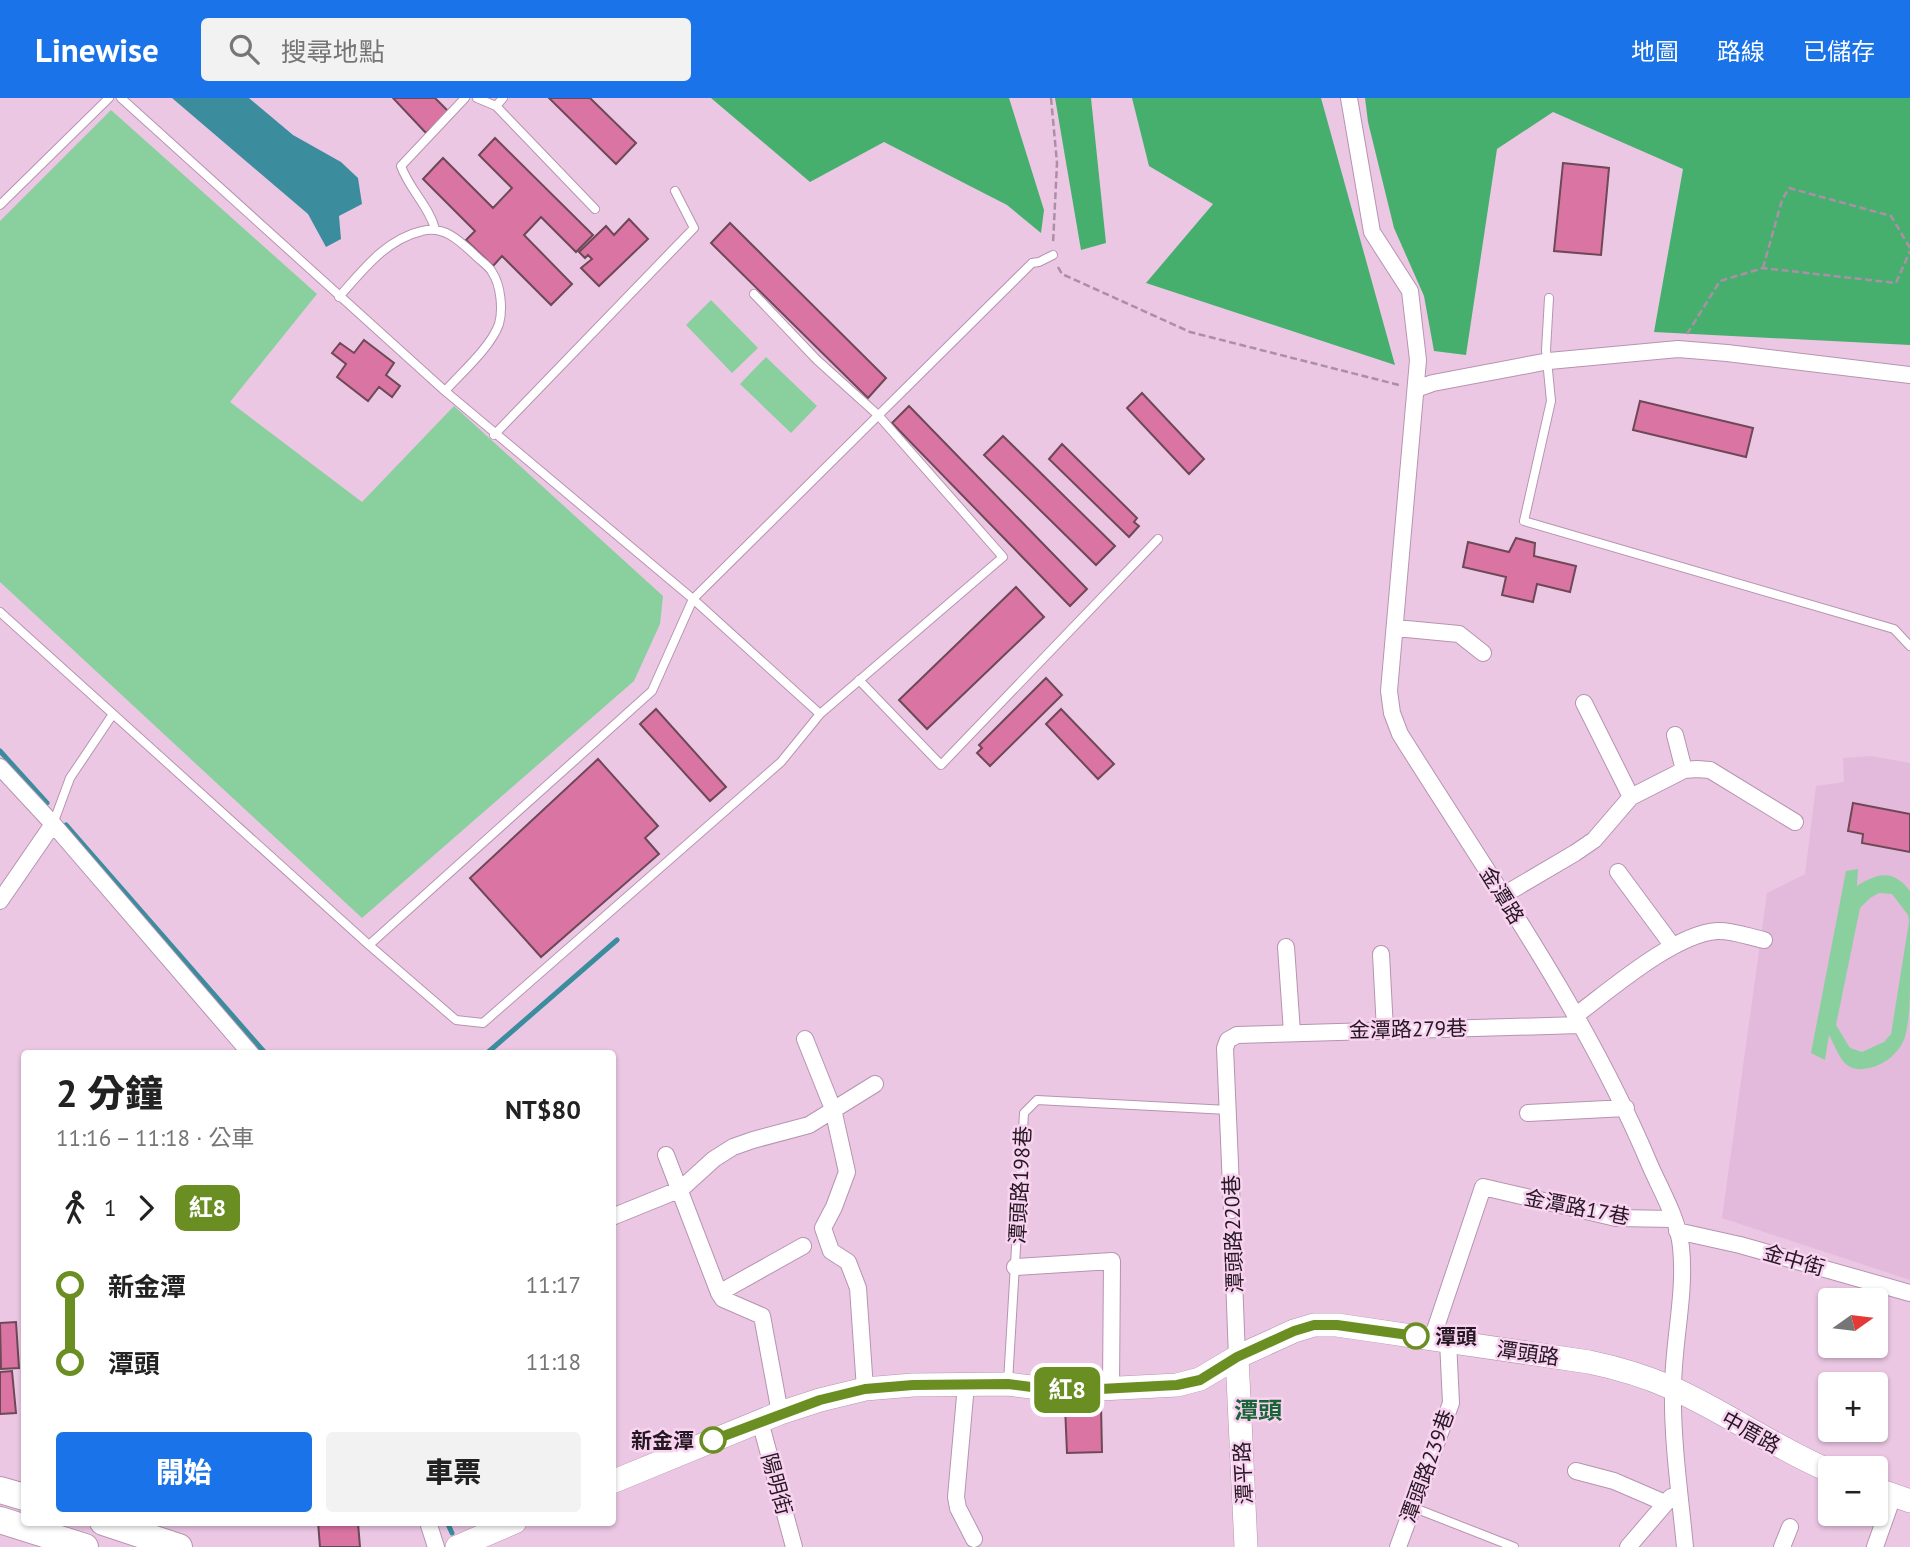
<!DOCTYPE html>
<html lang="zh-TW">
<head>
<meta charset="utf-8">
<style>
	body { margin:0; font-family:"PT Sans","Noto Sans TC",sans-serif; background:#f2f2f2; color:#222; height:100vh; display:flex; flex-direction:column; font-size:26px; white-space:nowrap }
	* { box-sizing:border-box; margin:0 }
	p { font-size:23px; color:#767676 }
	.icon { flex:none; width:38px; height:38px; fill:none; stroke:currentColor; stroke-width:2; stroke-linecap:round; stroke-linejoin:round }
	.map { position:relative; flex:1; overflow:hidden }
	.drawer { position:absolute; left:21px; top:952px; width:595px; height:476px; display:flex; flex-direction:column; background:#fff; border-radius:7px; box-shadow:0 2px 5px #0004 }
	.drawer>* { flex:none }
	.badge { padding:0 14px; border-radius:10px; font-size:24px; line-height:46px }
	.needle { width:46px; rotate:76deg }
	.tools { position:absolute; left:1818px; top:1190px; display:grid; gap:14px }
	.tools a { display:grid; place-items:center; width:70px; height:70px; border-radius:7px; background:#fff; box-shadow:0 2px 5px #0004; font-size:35px }
	.map>.badge { position:absolute; translate:-50% -50%; box-shadow:0 0 0 4px #fff }
	.legs { display:flex; align-items:center; gap:10px; height:77px; padding:0 35px; font-size:23px }
	.legs p { margin-inline-start:auto }
	.headline { display:flex; align-items:center; justify-content:space-between; height:119px; padding:0 35px }
	h1 { font-size:38px; font-weight:800; line-height:52px }
	.button { display:flex; gap:14px; margin-top:auto; padding:14px 35px }
	.button a { flex:1; height:80px; border-radius:7px; background:#1a73e8; color:#fff; font-size:28px; font-weight:800; line-height:80px; text-align:center }
	.button a+a { background:#f2f2f2; color:#222 }
	ul { padding:0 35px; list-style:none }
	li { display:flex; align-items:center; gap:24px; height:77px; font-size:26px }
	li i { display:grid; place-items:center; width:10px; height:100%; margin:0 9px; background:currentColor }
	li i::after { content:''; width:18px; height:18px; margin:-9px; border:5px solid; border-radius:50%; background:#fff }
	li p { margin-inline-start:auto }
	li:first-child i { background:linear-gradient(#0000 50%,currentColor 0) }
	li:last-child i { background:linear-gradient(currentColor 50%,#0000 0) }
	header { display:flex; align-items:center; gap:42px; box-sizing:border-box; height:98px; padding:0 35px; background:#1a73e8; color:#fff }
	header strong { font-size:33px }
	nav { display:flex; gap:38px; margin-inline-start:auto; font-size:24px }
	.search { width:490px; height:63px; background:#f2f2f2; display:flex; align-items:center; gap:18px; box-sizing:border-box; padding:0 24px; border-radius:7px; color:#767676; font-size:26px }
	.map>svg:first-child { display:block }
	.built { fill:#e3badb }
	.green { fill:#89d09e; fill-rule:evenodd }
	.forest { fill:#47af6d }
	.water { fill:#3b8d9e }
	.lines { fill:none; stroke-linecap:round; stroke-linejoin:round }
	.stream { stroke:#3b8d9e; stroke-width:5 }
	.building { fill:#da74a2; stroke:#6d4857; stroke-width:2 }
	.lane-casing { stroke:#b694b0; stroke-width:10 }
	.street-casing { stroke:#b694b0; stroke-width:18 }
	.secondary-casing { stroke:#b694b0; stroke-width:24 }
	.primary-casing { stroke:#b694b0; stroke-width:28 }
	.path { stroke:#ac8fa7; stroke-width:2.5; stroke-dasharray:7 3.5; stroke-linecap:butt }
	.lane { stroke:#fff; stroke-width:8 }
	.street { stroke:#fff; stroke-width:16 }
	.secondary { stroke:#fff; stroke-width:23 }
	.primary { stroke:#fff; stroke-width:26 }
	.line-1-casing { stroke:#fff; stroke-width:16 }
	.line-1 { stroke:#6b8e23; stroke-width:10 }
	.stop-1-dot { fill:#fff; stroke:#6b8e23; stroke-width:3.5 }
	.labels { text-anchor:middle; dominant-baseline:central; stroke-width:5; stroke-linejoin:round; paint-order:stroke }
	.street-label { font-size:21px; fill:#251823; stroke:#f9d4f1 }
	.stop-label { font-size:21px; font-weight:bold; fill:#251823; stroke:#f9d4f1; text-anchor:start }
	.quarter-label { font-size:24px; font-weight:bold; fill:#1a6338; stroke:#f9d4f1 }
</style>
</head>
<body>
<header>
<strong>Linewise</strong>
<div class="search"><svg class="icon" aria-label="search" viewBox="0 0 24 24"><circle cx="10" cy="10" r="6"/><path d="M15 15l6 6"/></svg>搜尋地點</div>
<nav><a>地圖</a><a>路線</a><a>已儲存</a></nav>
</header>
<div class="map">
<svg width="1910" height="1449" viewBox="0 0 1910 1449">
	<rect width="100%" height="100%" fill="#ebc7e4"/>
	<path class="built" d="M1871,658L1910,665V1182L1722,1120L1767,795L1805,776L1816,688L1844,684L1843,660Z"/>
	<path class="green" d="M111,12L317,196L230,304L362,404L454,308L663,498L660,526L634,583L362,820L0,484V123Z
		M711,202L758,250L732,275L686,227Z
		M766,259L817,308L791,335L740,286Z
		M1858,771L1857,788C1878,775 1893,771 1910,793C1910,822 1910,851 1910,880C1910,899 1910,921 1905,939C1900,954 1885,967 1869,970C1843,976 1840,957 1829,937L1825,962L1811,955L1846,773ZM1879,795L1892,796L1908,817L1909,824L1891,936L1884,944L1862,954L1850,950L1836,927L1860,810L1870,800Z"/>
	<path class="forest" d="M711,0H1009L1044,112L1041,135L1007,107L884,44L810,84Z
		M1055,0H1091L1106,145L1081,152Z
		M1132,0H1321L1395,267L1146,185L1213,106L1149,68Z
		M1365,0H1910V247L1654,234L1683,71L1553,14L1497,51L1466,257L1434,253L1424,198L1394,130L1368,24Z"/>
	<path class="water" d="M172,0H249L293,37L341,64L358,80L362,106L339,118L341,141L326,149L308,116Z"/>
	<g class="lines">
		<path class="stream" d="M0,653L47,705
			M66,727L266,956
			M486,956L617,842
			M447,1424L452,1435"/>
	</g>
	<path class="building" d="M393,0H435L449,14L426,35Z
		M549,0H590L636,45L616,66Z
		M495,40L593,137L576,154L541,119L524,137L572,186L551,207L502,158L493,168L466,142L475,133L423,81L443,60L493,110L512,90L479,57Z
		M1563,65L1609,70L1601,157L1554,153Z
		M629,121L648,141L599,188L581,170L592,161L588,157L585,160L579,154L606,128L614,137Z
		M730,125L886,280L868,300L711,145Z
		M364,242L394,265L386,277L400,288L392,299L379,289L368,303L337,279L346,266L332,255L340,245L354,255Z
		M1142,295L1204,361L1189,376L1127,310Z
		M1640,303L1753,330L1746,359L1633,332Z
		M909,308L1087,491L1070,508L892,325Z
		M1003,338L1115,448L1096,467L984,357Z
		M1062,346L1137,420L1134,424L1139,428L1129,439L1049,361Z
		M1516,440L1535,445L1534,458L1576,468L1570,494L1537,486L1533,504L1502,497L1506,479L1463,469L1468,444L1509,454Z
		M1016,489L1044,519L927,631L899,602Z
		M1046,580L1062,597L990,668L977,655L982,650L979,647Z
		M656,611L726,689L710,703L640,626Z
		M1061,611L1114,666L1098,681L1046,626Z
		M598,661L658,728L645,740L659,756L541,859L470,780Z
		M1853,705L1910,716V754L1862,745L1863,736L1848,733Z
		M16,1224L19,1270L1,1271L0,1225Z
		M12,1273L16,1315L0,1316V1274Z
		M1101,1307L1102,1354L1067,1355L1065,1308Z
		M318,1424H338L339,1427L358,1425L360,1449H320Z"/>
	<g class="lines">
		<defs>
			<path id="lane" d="M121,0L445,293L693,501L820,616L1003,459L878,317L817,262L754,196
				M477,0L496,8L595,111
				M496,8L503,0
				M0,107L109,0
				M435,131C429,108 409,91 401,68L465,0
				M339,199C362,173 386,141 422,133C445,127 461,144 477,159C482,164 489,168 492,174C501,187 503,212 499,226C491,249 461,275 445,293
				M1549,200L1546,252L1551,303L1524,423L1894,531L1910,548
				M494,337L694,130L675,93
				M0,514L369,847L652,593L693,501L1032,165L1039,164L1053,157
				M859,582L941,667L1158,441
				M53,726L70,680L113,616
				M369,847L456,922L483,925L781,664L820,616
				M1008,1284L1024,1015L1037,1002L1228,1012
				M1412,1409L1514,1449"/>
			<path id="street" d="M1349,0L1372,134L1410,193L1418,262L1389,593L1392,615L1400,636C1487,775 1585,913 1649,1065C1660,1091 1678,1120 1681,1149C1686,1196 1673,1244 1673,1291C1672,1343 1680,1397 1685,1449
				M1416,291L1433,285L1549,263L1678,251L1727,255L1910,277
				M1396,530L1459,536L1483,555
				M1584,605L1631,699
				M1675,637L1684,672
				M0,669L53,726L251,956
				M1618,774L1672,847
				M1502,798L1575,755L1594,742L1631,699L1684,672L1697,671L1710,672L1795,724
				M0,803L53,726
				M1286,849L1292,934
				M1381,856L1385,932
				M1575,918C1610,892 1674,836 1717,833C1732,832 1749,839 1764,842
				M805,941L833,1011L847,1074L834,1109L823,1130L831,1153L848,1164L858,1190L865,1291
				M1528,1015L1626,1010
				M666,1057L719,1195L723,1201L762,1218L780,1315
				M1232,1112L1225,950L1228,942L1237,937L1580,927
				M612,1119L681,1091L714,1061L733,1049L753,1042L809,1027L875,986
				M1677,1133L1740,1147L1910,1195
				M1233,1154L1237,1259
				M1015,1169L1112,1163L1111,1290
				M719,1195L803,1148
				M1432,1241L1483,1089L1616,1120L1673,1121
				M966,1287L956,1399L958,1410L974,1441
				M760,1323L794,1449
				M1576,1373L1614,1383L1665,1405
				M428,1424L436,1449
				M1398,1449L1451,1305L1448,1243
				M1628,1449L1671,1399
				M1782,1449L1790,1429
				M1875,1449L1893,1398"/>
			<path id="secondary" d="M1237,1259L1246,1449
				M612,1384L780,1315L820,1302L865,1291L913,1287L1008,1286L1062,1293L1177,1287L1200,1281L1237,1259L1294,1233L1314,1227H1337L1589,1264C1618,1270 1645,1278 1672,1290C1726,1314 1775,1350 1830,1373
				M1876,1391L1910,1403
				M457,1449L515,1424"/>
			<path id="primary" d="M0,1392L24,1399
				M0,1422L85,1449
				M103,1424L179,1449"/>
		</defs>
		<use href="#lane" class="lane-casing"/>
		<use href="#street" class="street-casing"/>
		<use href="#secondary" class="secondary-casing"/>
		<use href="#primary" class="primary-casing"/>
		<path class="path" d="M1051,0L1057,65L1053,146
			M1058,169L1062,176L1190,234L1399,287
			M1763,170L1782,102L1789,90L1891,118L1910,150
			M1687,236L1720,183L1763,170L1896,185L1910,153"/>
		<use href="#lane" class="lane"/>
		<use href="#street" class="street"/>
		<use href="#secondary" class="secondary"/>
		<use href="#primary" class="primary"/>
	</g>
	<g class="lines">
		<defs>
			<path id="line-1" d="M713,1342L820,1302L865,1291L913,1287L1008,1286L1062,1293L1177,1287L1200,1282L1237,1259L1294,1233L1314,1227H1337L1416,1238"/>
		</defs>
		<use href="#line-1" class="line-1-casing"/>
		<use href="#line-1" class="line-1"/>
	</g>
	<g class="stop-1-dot">
		<circle cx="1416" cy="1238" r="12"/>
		<circle cx="713" cy="1342" r="12"/>
	</g>
	<g class="labels">
		<g class="street-label">
			<text transform="translate(1502 797) rotate(58)">金潭路</text>
			<text transform="translate(1408 931) rotate(-1)">金潭路279巷</text>
			<text transform="translate(1020 1087) rotate(-87)">潭頭路198巷</text>
			<text transform="translate(1577 1109) rotate(11)">金潭路17巷</text>
			<text transform="translate(1233 1136) rotate(-92)">潭頭路220巷</text>
			<text transform="translate(1794 1162) rotate(16)">金中街</text>
			<text transform="translate(1528 1255) rotate(8)">潭頭路</text>
			<text transform="translate(1751 1334) rotate(29)">中厝路</text>
			<text transform="translate(1427 1368) rotate(-70)">潭頭路239巷</text>
			<text transform="translate(1243 1375) rotate(-93)">潭平路</text>
			<text transform="translate(777 1386) rotate(75)">陽明街</text>
		</g>
		<g class="stop-label">
			<text x="1435" y="1238">潭頭</text>
			<text x="694" y="1342" text-anchor="end">新金潭</text>
		</g>
		<g class="quarter-label">
			<text x="1258" y="1312">潭頭</text>
		</g>
	</g>
</svg>
<div class="tools">
<a><svg class="needle" viewBox="-14 -14 28 28"><path d="M0-13l5 13h-10z" fill="#e53935"/><path d="M0 13l5-13h-10z" fill="#767676"/></svg></a>
<a>+</a>
<a>−</a>
</div>
<b class="badge" style="left:1067px;top:1292px;background:#6b8e23;color:#fff">紅8</b>
<section class="drawer">
<div class="headline"><div><h1>2 分鐘</h1><p>11:16 – 11:18 · 公車</p></div><b>NT$80</b></div>
<div class="legs"><svg class="icon" aria-label="walk" viewBox="0 0 24 24"><circle cx="13" cy="4" r="2"/><path d="M13 8l-2 6 4 7M11 14l-3 7M7 12l3-4h3l4 4"/></svg>1<svg class="icon" aria-label="forward" viewBox="0 0 24 24"><path d="M9 5l7 7-7 7"/></svg><b class="badge" style="background:#6b8e23;color:#fff">紅8</b></div>
<ul>
<li><i style="color:#6b8e23"></i><b>新金潭</b><p>11:17</p></li>
<li><i style="color:#6b8e23"></i><b>潭頭</b><p>11:18</p></li>
</ul>
<div class="button"><a>開始</a><a>車票</a></div>
</section>
</div>
</body>
</html>
